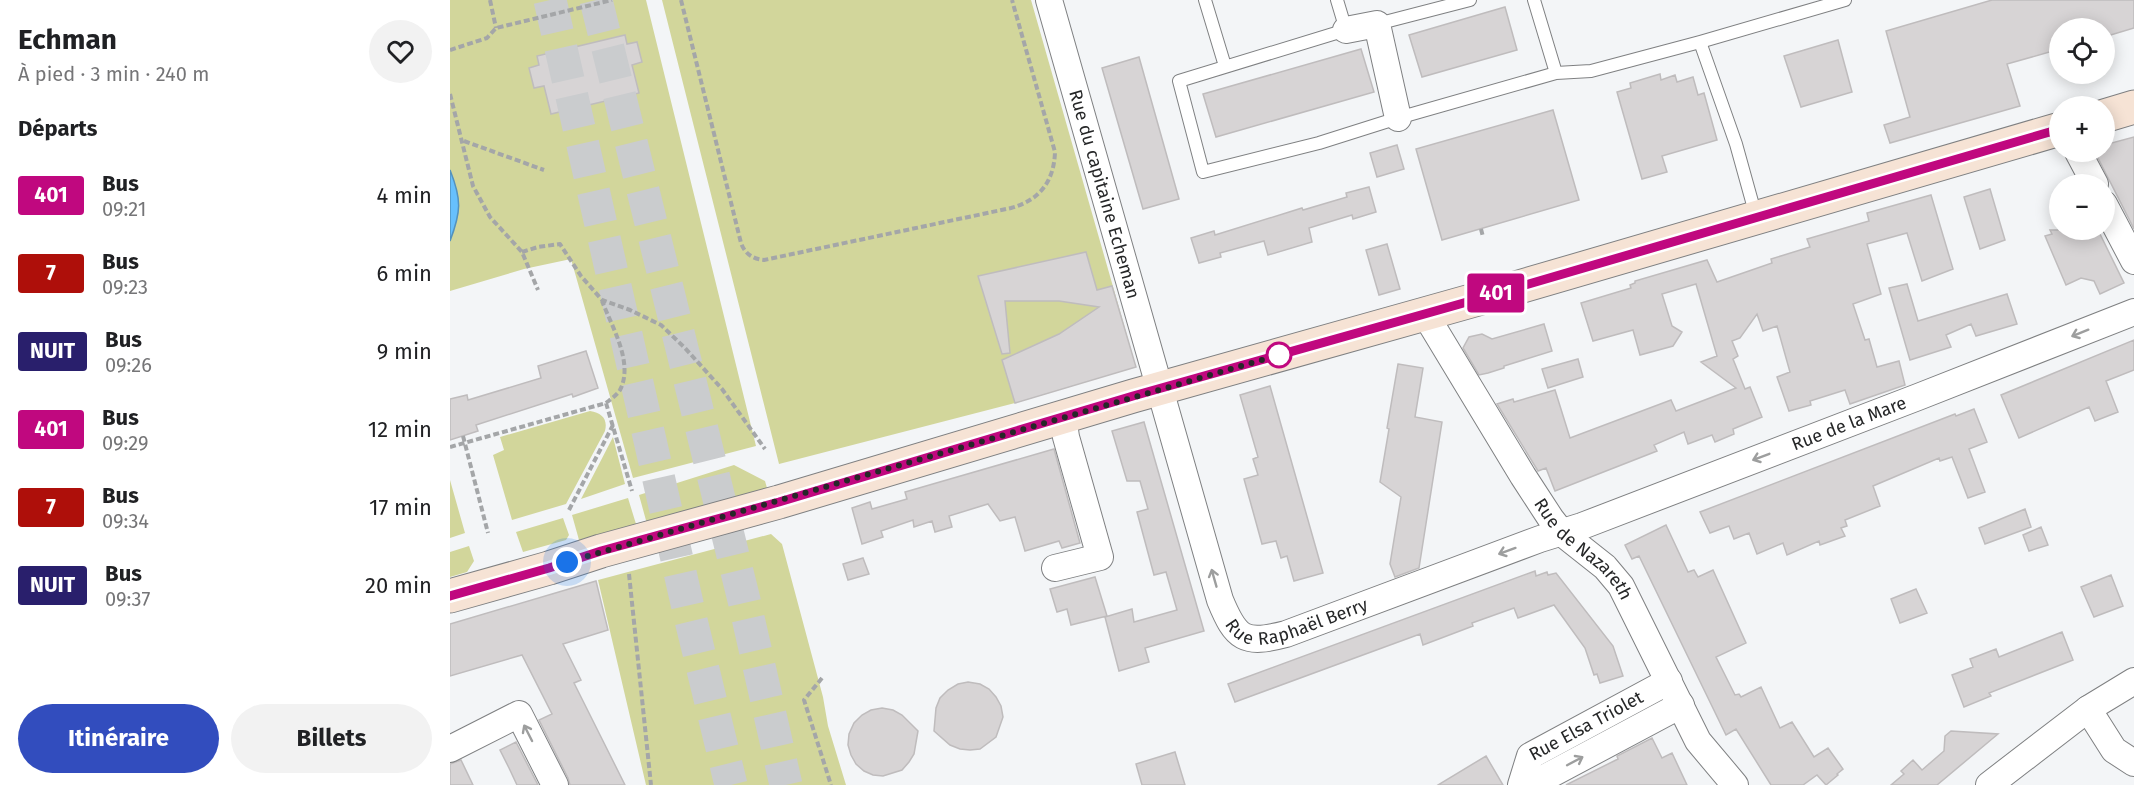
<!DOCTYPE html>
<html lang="fr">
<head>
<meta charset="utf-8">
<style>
	body { margin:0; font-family:"Fira Sans",sans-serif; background:#f2f2f2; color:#202124; height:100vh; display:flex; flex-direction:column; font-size:22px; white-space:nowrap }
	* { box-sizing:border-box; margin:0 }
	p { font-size:20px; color:#757577 }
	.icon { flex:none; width:33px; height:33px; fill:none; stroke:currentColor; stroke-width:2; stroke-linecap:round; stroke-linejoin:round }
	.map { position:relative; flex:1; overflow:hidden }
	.details { display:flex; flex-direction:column; background:#fff; width:450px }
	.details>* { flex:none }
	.badge { padding:0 12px; border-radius:4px; font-size:21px; line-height:39px }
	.buttons { position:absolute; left:1599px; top:18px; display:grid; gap:12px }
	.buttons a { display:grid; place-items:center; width:66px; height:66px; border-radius:50%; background:#fff; box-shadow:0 3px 15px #0003; font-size:30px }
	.you { position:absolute; width:30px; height:30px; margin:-15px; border:4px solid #fff; border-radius:50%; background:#1a73e8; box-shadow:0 0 0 9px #1a73e833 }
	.map>.badge { position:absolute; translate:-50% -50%; box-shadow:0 0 0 3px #fff }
	h2 { padding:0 18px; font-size:22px; line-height:54px }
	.round { display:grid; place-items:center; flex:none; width:63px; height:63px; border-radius:32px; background:#f2f2f2 }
	.overview { display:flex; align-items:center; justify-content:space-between; height:102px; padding:0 18px }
	h1 { font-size:28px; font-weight:700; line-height:45px }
	.action { display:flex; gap:12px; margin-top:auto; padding:12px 18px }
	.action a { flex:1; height:69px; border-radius:36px; background:#324dbe; color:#fff; font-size:24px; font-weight:700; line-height:69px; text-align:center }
	.action a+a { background:#f2f2f2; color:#202124 }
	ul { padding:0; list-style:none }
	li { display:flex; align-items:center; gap:18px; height:78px; padding:0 18px }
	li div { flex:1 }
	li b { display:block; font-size:22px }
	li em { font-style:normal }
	li .badge { min-width:66px; font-weight:700; text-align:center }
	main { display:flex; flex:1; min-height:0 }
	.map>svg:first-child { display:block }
	.green { fill:#d2d69b }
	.water { fill:#67c0fd; stroke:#5492bd; stroke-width:1.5 }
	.building { fill:#d7d4d5; stroke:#bfbcbd; stroke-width:1.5 }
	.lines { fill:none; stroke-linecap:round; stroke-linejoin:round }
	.motorway-tunnel { stroke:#caccce; stroke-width:33; stroke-dasharray:33 16; stroke-linecap:butt }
	.service-casing { stroke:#7f8082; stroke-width:14 }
	.minor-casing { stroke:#7f8082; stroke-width:28 }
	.secondary-casing { stroke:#7f8082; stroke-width:35 }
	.path { stroke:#a4a6a8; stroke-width:4; stroke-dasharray:6 3; stroke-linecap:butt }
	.service { stroke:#fff; stroke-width:12 }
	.minor { stroke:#fff; stroke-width:26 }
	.secondary { stroke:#f6e3d5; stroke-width:33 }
	.oneway { stroke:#9d9e9e }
	.line-casing { stroke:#fff; stroke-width:14 }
	.line { stroke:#c0087f; stroke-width:9 }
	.walk { stroke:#262728; stroke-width:6; stroke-dasharray:0 10.8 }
	.stop-dot { fill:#fff; stroke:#c0087f; stroke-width:3 }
	.labels { text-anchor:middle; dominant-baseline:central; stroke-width:6; stroke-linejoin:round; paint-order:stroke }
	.street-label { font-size:18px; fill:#262728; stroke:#f3f5f7 }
</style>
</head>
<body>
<main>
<section class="details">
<div class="overview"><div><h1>Echman</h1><p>À pied · 3 min · 240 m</p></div><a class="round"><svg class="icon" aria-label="heart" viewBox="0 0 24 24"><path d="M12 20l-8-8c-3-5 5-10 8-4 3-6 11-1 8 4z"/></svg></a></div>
<h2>Départs</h2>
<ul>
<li><span class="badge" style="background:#c0087f;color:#fff">401</span><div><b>Bus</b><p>09:21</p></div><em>4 min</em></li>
<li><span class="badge" style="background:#ae0f0a;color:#fff">7</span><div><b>Bus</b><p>09:23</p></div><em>6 min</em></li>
<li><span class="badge" style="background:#291f6c;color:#fff">NUIT</span><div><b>Bus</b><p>09:26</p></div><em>9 min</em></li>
<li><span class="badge" style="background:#c0087f;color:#fff">401</span><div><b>Bus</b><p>09:29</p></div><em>12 min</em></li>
<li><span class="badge" style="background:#ae0f0a;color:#fff">7</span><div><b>Bus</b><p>09:34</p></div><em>17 min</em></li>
<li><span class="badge" style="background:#291f6c;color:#fff">NUIT</span><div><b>Bus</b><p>09:37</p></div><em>20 min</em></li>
</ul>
<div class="action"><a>Itinéraire</a><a>Billets</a></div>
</section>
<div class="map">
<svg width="1684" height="785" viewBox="0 0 1684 785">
	<rect width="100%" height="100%" fill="#f3f5f7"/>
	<path class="green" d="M0,0H196L306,446L183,478L121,259L74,269L0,291Z
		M212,0H581L686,367L565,403L329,464Z
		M140,411C152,413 158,419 155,431L116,504L62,520L43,455L54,450L50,437Z
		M163,437L175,484L131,499Z
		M284,465L315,481L317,488L197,524L189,495Z
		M0,480L15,533L0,538Z
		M178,498L186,524L129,540L122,515Z
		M113,518L119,535L116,540L73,552L66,532Z
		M321,534L332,544L373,697L378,726L396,785H196L148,580Z
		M19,546L24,561L17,572L0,577V552Z"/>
	<path class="water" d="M0,170C12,200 11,212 0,241Z"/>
	<path class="building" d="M1542,0H1684V28L1654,37V28H1610V49L1557,64L1570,106L1440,143L1434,125L1460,117L1436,31Z
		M1055,7L1067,50L972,77L959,35Z
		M175,35L177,44L187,42L192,62L182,65L189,93L101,114L94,86L84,88L79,68L89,65L87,56Z
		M1388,40L1402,92L1351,107L1334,56Z
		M911,49L924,92L766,137L753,94Z
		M689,57L729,199L693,209L652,68Z
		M1210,74L1211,80L1225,75L1227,82L1243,77L1248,95L1254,93L1267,140L1212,156L1217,172L1192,179L1167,92L1181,88L1180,83Z
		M1103,110L1129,200L992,240L966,149Z
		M1684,137V229L1645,152H1654V145Z
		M947,145L954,169L927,177L920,153Z
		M919,187L926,212L903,219L902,215L859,228L862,242L818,255L814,241L770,253L771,257L749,263L741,238L764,231L765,235L852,208L853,210L897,197L896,193Z
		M1540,189L1555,240L1530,249L1514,197Z
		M1481,195L1503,269L1472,281L1457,233L1417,244L1431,294L1403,304L1415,340L1419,339L1427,367L1449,361L1455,385L1400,404L1395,390L1360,401L1361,405L1339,411L1327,377L1340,372L1327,326L1313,331L1307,314L1290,338L1282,341L1288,356L1283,359L1295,389L1300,387L1312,417L1283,429L1284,434L1265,442L1262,435L1238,444L1234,432L1204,445L1207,451L1105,491L1096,468L1088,471L1047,404L1063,399L1064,402L1105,390L1120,438L1221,400L1226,411L1286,388L1251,362L1267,356L1246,284L1212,294L1222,326L1232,332L1223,346L1190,355L1183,330L1143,341L1131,303L1181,288L1180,285L1185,283V281L1257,260L1267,282L1322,263L1321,259L1360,247L1357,239L1419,221L1417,213Z
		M1600,230H1648L1674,283L1650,294L1644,281L1631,278L1616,285L1595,236L1602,234Z
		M937,244L950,289L929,295L916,250Z
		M636,252L647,290L662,286L686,367L565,403L552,360L609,334L649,307L609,301H555L560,353L552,354L528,276Z
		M1457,284L1468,321L1557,294L1567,324L1526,336L1521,324L1496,335L1501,347L1460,360L1439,288Z
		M1094,324L1102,351L1054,366V368L1038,373L1029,375L1013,348L1019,337L1032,334L1042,339Z
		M1684,340V370L1656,381L1668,412L1645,421L1639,407L1569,438L1551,395Z
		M136,351L148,388L123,397L122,394L26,425L28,431L0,440V399L17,395L18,400L91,378L88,366Z
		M1128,359L1133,377L1098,388L1092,369Z
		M948,364L973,368L965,417L992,422L969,568L945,577L940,564L951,497L930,482L939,429L937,428Z
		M820,386L873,573L844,581L837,556L831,558L826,541L812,544L794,479L808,475L803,459L808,457L790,395Z
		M1524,409L1537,442L1519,449L1535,492L1518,498L1502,457L1490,461L1489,458L1423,486L1430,506L1395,520L1397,526L1391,528L1395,536L1370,545L1369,541L1337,555L1333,543L1307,554L1299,533L1284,539L1279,526L1260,533L1250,512L1505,414L1506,416Z
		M694,422L754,631L695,648L699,662L669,671L655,617L682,609L684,622L727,610L716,572L704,575L687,512L698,509L690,481H677L662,431Z
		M604,449L630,543L612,548L609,541L575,551L565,517L550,521L538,504L499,516L502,527L485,532L482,521L464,527L463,520L431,531L433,537L412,544L402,508L420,502L422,509L457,499L455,492Z
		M1575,509L1581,527L1535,544L1529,528Z
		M1216,525L1238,572L1244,570L1248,577L1263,570L1296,643L1266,657L1285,695L1289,694L1291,697L1311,687L1330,728L1342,722L1364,757L1378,748L1393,769L1387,774L1388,775L1376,785L1367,775L1353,785H1321L1286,729L1276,735L1189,556L1182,559L1175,545Z
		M1591,527L1598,545L1579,551L1573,535Z
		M413,558L419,574L398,580L393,564Z
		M1085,571L1086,576L1097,572L1098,575L1106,573L1163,646L1173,676L1150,683L1147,674L1144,675L1135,648L1104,605L1068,618L1064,608L1022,623L1023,626L973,645L970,634L785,702L778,684Z
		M1661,575L1673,606L1644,617L1631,587Z
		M645,577L657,616L621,625L617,609L607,612L600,589Z
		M146,581L158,630L113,644L131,680L124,683L175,785H120L118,778L89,720L102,714L72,655L0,676V624Z
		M1466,589L1477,613L1450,623L1441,599Z
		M1612,632L1623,660L1539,693L1541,696L1514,707L1502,675L1523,667L1520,659L1546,649L1549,657Z
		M518,682L530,684L539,689L546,697L551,706L553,717L546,737L530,749L520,750L510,749L500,745L484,731L486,708L490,698L498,690L508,684Z
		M432,708L443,710L452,715L468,731L464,754L459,762L452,770L433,776L423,775L414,771L406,764L401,755L398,745L399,734L404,723L412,715L421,710Z
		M1501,731L1548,734L1487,785H1441L1454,774L1451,771L1463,760L1472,770L1494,751L1495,736Z
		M1202,738L1212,758L1222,753L1237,785H1116L1168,759L1167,756Z
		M66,742L88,785H67L59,768L50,750Z
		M725,752L735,785H692L686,764Z
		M1036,756L1053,785H988Z
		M11,760L23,785H0V764Z"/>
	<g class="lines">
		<path class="motorway-tunnel" d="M100,0L239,612L281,785
			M146,0L294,600L336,785"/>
		<defs>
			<path id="service" d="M755,0L775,66
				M887,0L896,30L729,81L753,172L869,143L948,118L1106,73L1141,71L1250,42L1395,0
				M1084,0L1106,73
				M927,24L1020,0
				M1250,42L1286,144L1306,216"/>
			<g id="minor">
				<path id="s1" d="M599,0L770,600C786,639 794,645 836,634L1090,539L1132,526L1468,397L1684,312"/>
				<path d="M896,30L927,24L948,118"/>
				<path d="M1628,152L1645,184"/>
				<path d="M1654,204L1684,261"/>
				<path id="s2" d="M975,314L1073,476L1101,519L1112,533L1155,567L1171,586L1248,741L1285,785"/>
				<path d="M605,568L650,557L616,437L613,417"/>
				<path d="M1638,709L1664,750L1684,763"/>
				<path d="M0,749L69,714L105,785"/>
				<path id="s3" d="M1071,785L1080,756L1219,681"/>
				<path d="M1072,785L1094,778L1231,705"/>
				<path d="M1539,785L1638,709L1684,681"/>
			</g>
			<path id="secondary" d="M1654,116L1684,107
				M0,596L99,568L151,551L329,502L683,396L1028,299L1610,129"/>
		</defs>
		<use href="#service" class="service-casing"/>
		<use href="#minor" class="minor-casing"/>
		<use href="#secondary" class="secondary-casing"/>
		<path class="path" d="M40,0L46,28
			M231,0L291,243C295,254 303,259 314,260L561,208C590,200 604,181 605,152L562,0
			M0,50L37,38L46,28L162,0
			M0,94L23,186L40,217L72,252L88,290
			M14,141L94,170
			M1031,229L1033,237
			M72,252L88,247L110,244L131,276L152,300L180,310L211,325L235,348L272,389L315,449
			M156,403L182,491
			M13,436L38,533
			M0,447L156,403C161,399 167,395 170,390C184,363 162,327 152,301
			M119,510L163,425
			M179,574L201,785
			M372,678L354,700L381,785"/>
		<use href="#service" class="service"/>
		<use href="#minor" class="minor"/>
		<use href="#secondary" class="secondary"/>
	</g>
	<defs><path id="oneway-shaft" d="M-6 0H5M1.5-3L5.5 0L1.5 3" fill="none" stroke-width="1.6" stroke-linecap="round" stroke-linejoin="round" transform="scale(1.5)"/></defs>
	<g class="oneway">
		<use href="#oneway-shaft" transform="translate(1630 333) rotate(158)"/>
		<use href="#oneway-shaft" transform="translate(1311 457) rotate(159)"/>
		<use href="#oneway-shaft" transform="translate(1057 551) rotate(160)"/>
		<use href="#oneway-shaft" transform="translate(764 578) rotate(-106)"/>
		<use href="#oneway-shaft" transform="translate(78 733) rotate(-117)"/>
		<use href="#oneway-shaft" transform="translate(1125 761) rotate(-28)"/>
	</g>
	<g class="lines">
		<defs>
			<path id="line" d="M0,596L99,568L151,551L329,502L683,396L1010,304L1610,129"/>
		</defs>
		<use href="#line" class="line-casing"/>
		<use href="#line" class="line"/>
		<path class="walk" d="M117,562L836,353L829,355"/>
	</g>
	<circle class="stop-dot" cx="829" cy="355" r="12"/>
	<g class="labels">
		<g class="street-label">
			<text stroke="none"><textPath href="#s1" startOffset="202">Rue du capitaine Echeman</textPath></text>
			<text stroke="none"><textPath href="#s1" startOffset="1312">Rue de la Mare</textPath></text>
			<text stroke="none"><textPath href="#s2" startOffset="285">Rue de Nazareth</textPath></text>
			<text stroke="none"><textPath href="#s1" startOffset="722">Rue Raphaël Berry</textPath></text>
			<text stroke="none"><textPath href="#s3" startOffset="94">Rue Elsa Triolet</textPath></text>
		</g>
	</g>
</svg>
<div class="buttons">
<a><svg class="icon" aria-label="locate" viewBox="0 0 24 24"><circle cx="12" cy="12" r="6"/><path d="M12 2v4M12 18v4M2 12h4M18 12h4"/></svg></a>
<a>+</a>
<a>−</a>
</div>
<div class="you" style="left:117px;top:562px"></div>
<b class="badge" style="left:1046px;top:293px;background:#c0087f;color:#fff">401</b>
</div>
</main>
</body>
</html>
